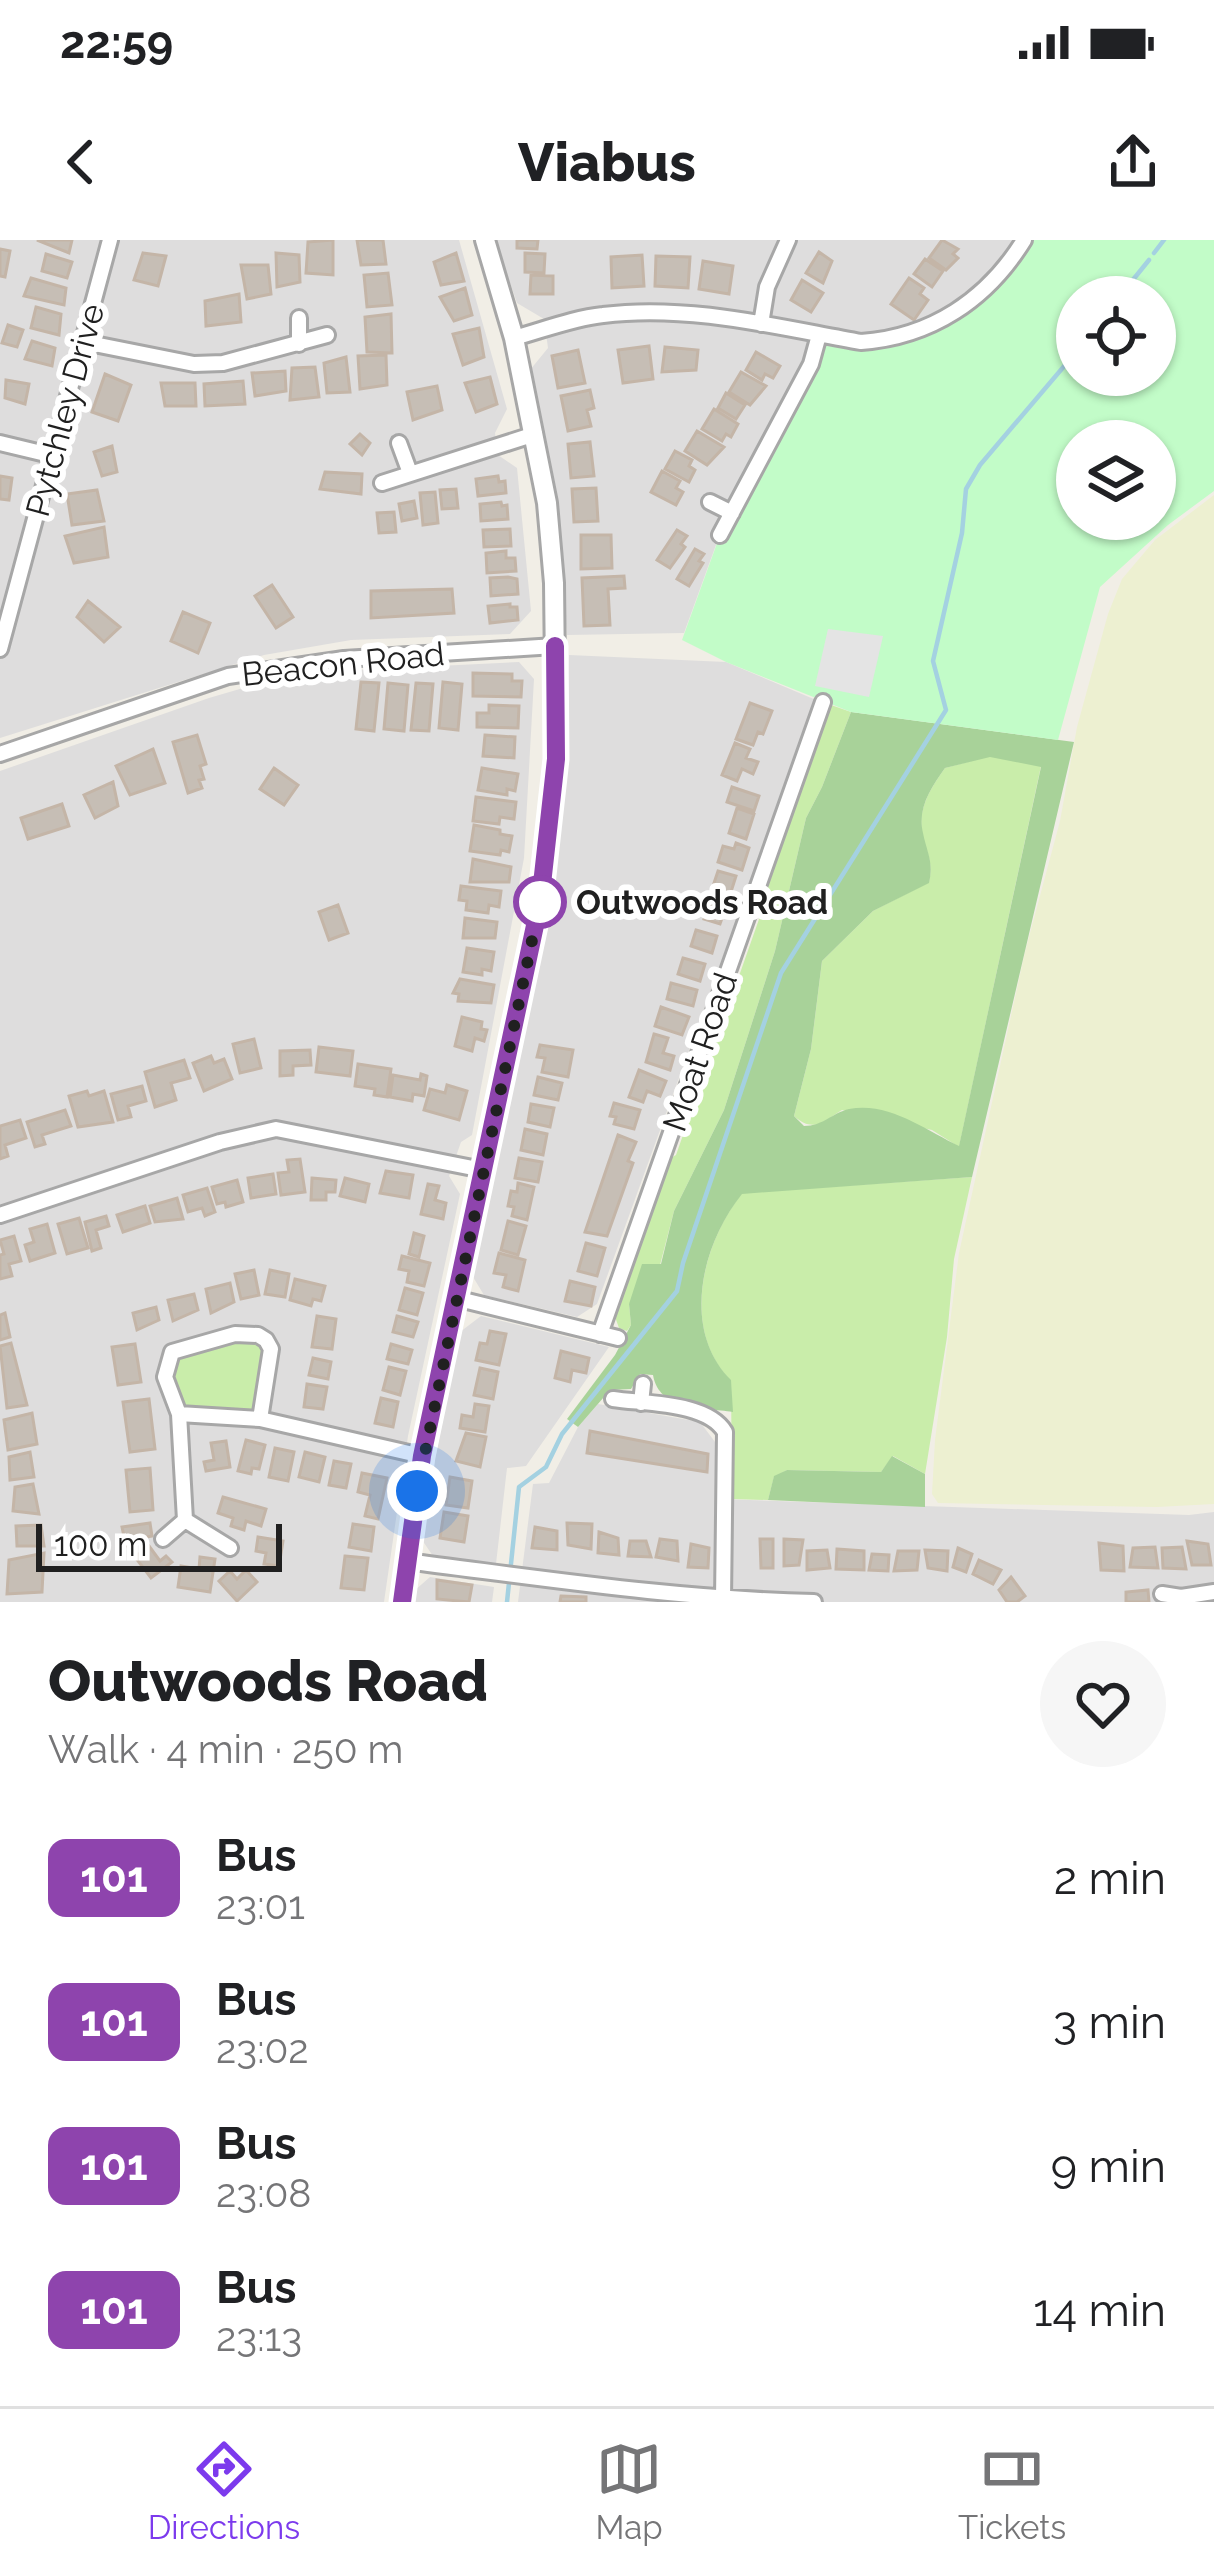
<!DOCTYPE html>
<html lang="en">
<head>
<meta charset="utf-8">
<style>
	body { margin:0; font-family:Raleway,sans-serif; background:#f6f6f6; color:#202124; height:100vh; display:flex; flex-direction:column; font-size:45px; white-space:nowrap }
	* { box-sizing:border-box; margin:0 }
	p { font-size:39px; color:#757577 }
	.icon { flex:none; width:66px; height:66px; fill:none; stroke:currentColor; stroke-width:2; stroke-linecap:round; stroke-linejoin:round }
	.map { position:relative; height:1362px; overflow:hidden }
	.panel { display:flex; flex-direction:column; background:#fff; flex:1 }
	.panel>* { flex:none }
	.badge { padding:0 24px; border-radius:18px; font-size:42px; line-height:78px }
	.buttons { position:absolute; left:1056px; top:36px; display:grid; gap:24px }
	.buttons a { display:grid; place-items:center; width:120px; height:120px; border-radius:50%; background:#fff; box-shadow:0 3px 9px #0004; font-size:60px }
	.scale { position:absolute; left:36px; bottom:30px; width:246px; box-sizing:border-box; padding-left:12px; border:6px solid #202020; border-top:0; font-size:33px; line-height:42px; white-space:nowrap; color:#202020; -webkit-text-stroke:9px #fff; paint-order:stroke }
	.you { position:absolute; width:60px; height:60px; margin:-30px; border:9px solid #fff; border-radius:50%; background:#1a73e8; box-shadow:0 0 0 18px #1a73e833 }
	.map>.badge { position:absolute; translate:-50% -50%; box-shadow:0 0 0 6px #fff }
	.round { display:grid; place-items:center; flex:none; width:126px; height:126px; border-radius:63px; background:#f6f6f6 }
	.headline { display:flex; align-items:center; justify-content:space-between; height:204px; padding:0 48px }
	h1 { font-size:57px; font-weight:800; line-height:90px }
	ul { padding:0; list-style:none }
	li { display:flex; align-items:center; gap:36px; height:144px; padding:0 48px }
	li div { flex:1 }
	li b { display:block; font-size:45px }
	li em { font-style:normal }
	li .badge { min-width:132px; font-weight:700; text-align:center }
	.status { display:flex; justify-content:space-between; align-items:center; height:84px; padding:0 60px; background:#fff; direction:ltr }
	.status svg { height:33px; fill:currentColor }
	header { display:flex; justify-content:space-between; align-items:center; height:156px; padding:0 48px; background:#fff; font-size:54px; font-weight:800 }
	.dock { display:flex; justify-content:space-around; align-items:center; height:168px; border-top:3px solid #e0e0e0; background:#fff; font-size:33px; color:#757577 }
	.dock a { display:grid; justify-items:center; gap:6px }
	.dock .current { color:#7c3aed }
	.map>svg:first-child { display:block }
	.residential { fill:#dedddd }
	.farmland { fill:#edf0d1 }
	.grass { fill:#c9edaa }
	.forest { fill:#a8d299; fill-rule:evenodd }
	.park { fill:#c2fcc8; fill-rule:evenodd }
	.parking { fill:#e4e4e4 }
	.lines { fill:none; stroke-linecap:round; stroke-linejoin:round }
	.stream { stroke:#a4d1e1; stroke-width:4.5 }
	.building { fill:#c6beb5; stroke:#c4b5a7; stroke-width:3 }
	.minor-casing { stroke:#a7a7a7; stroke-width:20 }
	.tertiary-casing { stroke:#a7a7a7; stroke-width:24 }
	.minor { stroke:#fff; stroke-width:14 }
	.tertiary { stroke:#fff; stroke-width:18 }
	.line-casing { stroke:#fff; stroke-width:27 }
	.line { stroke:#8e44ad; stroke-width:18 }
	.walk { stroke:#202020; stroke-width:12; stroke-dasharray:0 21.6 }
	.stop-dot { fill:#fff; stroke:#8e44ad; stroke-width:6 }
	.labels { text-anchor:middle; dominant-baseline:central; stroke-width:12; stroke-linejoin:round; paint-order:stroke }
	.street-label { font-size:33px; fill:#202020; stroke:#fff }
	.stop-label { font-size:33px; font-weight:bold; fill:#202020; stroke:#fff; text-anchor:start }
</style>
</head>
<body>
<div class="status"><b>22:59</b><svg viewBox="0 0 49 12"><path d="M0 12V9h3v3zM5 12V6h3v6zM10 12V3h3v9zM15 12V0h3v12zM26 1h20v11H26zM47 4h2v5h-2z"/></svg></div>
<header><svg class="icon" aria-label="back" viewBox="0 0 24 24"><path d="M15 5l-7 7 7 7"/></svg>Viabus<svg class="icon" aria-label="share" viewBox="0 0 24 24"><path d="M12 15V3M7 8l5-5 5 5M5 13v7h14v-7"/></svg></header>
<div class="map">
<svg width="1214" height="1362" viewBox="0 0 1214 1362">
	<rect width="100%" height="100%" fill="#f1eee6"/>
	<path class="residential" d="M0,0H459L507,169L495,193L498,215L517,228L531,371L510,394L351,400L264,415L0,498Z
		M495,0H1022L981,54L720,294L684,393L567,395L558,274L530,130L548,108L544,79L517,63Z
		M569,415L726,422L816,460L597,1064L577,1077L484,1055L473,1037L559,606Z
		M519,422L534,439L524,618L472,895L461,902L449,936L460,954L408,1196L384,1362H0V531L209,458L294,433Z
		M481,1076L609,1107L526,1226L507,1228L496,1324L433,1316L420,1297L460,1092Z
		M598,1164L700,1182L718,1206V1259L1189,1275L1214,1272V1362H518L533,1244L549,1243L578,1187Z
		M430,1337L494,1347L492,1362H413L414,1351Z"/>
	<path class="farmland" d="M1214,255V1264L1157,1267L938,1263L932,1254L935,1200L959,1013L1025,712L1060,581L1077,487L1108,374L1122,339L1155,300Z"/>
	<path class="grass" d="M831,465L851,472L822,547L806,578L775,711L724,870L674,971L660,1025L629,1064L631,1085L627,1091L619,1088L614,1074L669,919L676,915L764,665L761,656Z
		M990,516L1041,526L959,907L932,890L842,870C823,882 813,893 794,876L811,809L822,721L873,671L929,642C934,621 926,613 922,593C918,567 931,548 945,528Z
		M972,937L954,1019L947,1097L925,1234L893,1216L881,1232L787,1230L774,1237L768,1260L732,1259L731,1141C681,1090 701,1006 742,953Z
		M235,1094L266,1100L260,1179L179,1174L167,1120Z"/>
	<path class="forest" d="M851,472L1074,502L972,937L742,954C701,1005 681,1090 731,1140L733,1172C703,1167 659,1171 653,1135L640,1134L631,1149L610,1150L578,1187L567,1179L615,1115L631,1085L629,1064L642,1024H661L674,971L724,870L775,711L806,578L822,547ZM990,517L1041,527L959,906C926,890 888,861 849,869C832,873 823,886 804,886L794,876L811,809L822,721L873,671L929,643C934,622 927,613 923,593C917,568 931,548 945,528Z
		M892,1216L925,1234V1267L768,1260L774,1236L787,1230L881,1232Z"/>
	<path class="park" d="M1024,0H1214V251L1168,285L1100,347L1058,500L851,472L726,422L682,400L720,295L819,95L861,102L967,67ZM1077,57H1155V135H1077ZM1077,201H1155V279H1077Z"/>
	<path class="parking" d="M828,389L883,396L869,457L815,446Z"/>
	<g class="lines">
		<path class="stream" d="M1154,13L1164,0
			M1119,57L1149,20
			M507,1362L519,1247L546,1227L562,1194L677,1051L683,1023L781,733L946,470L933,421L962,293L966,249L980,225L1077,111"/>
	</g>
	<path class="building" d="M37,0H72L69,13Z
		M333,0V35L306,33L308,2Z
		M357,0H383L386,24L361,25Z
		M517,0H538L537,9L517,8Z
		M942,0L958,9L953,14L958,18L946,30L929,18Z
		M0,9L10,11L5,37L0,36Z
		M819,12L832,21L823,43L806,33Z
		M143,13L166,16L158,46L134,40Z
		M276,13L299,15L300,42L277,47Z
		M456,13L464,41L441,45L434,22Z
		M525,13L545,14L544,33L525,32Z
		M46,14L72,22L67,38L42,31Z
		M642,15L644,46L612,48L611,17Z
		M656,16L690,17L688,48L655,46Z
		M925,19L943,31L932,47L914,34Z
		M703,21L733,26L729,54L699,49Z
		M241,25H268L271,54L247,59Z
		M388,33L392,65L367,67L364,35Z
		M531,35L553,36V54H530Z
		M31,38L66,48L64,65L24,56Z
		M909,38L924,48L920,54L928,60L914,80L891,64Z
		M802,40L823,53L811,72L791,60Z
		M465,48L472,75L454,81L440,57Z
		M239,54L241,82L206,86L205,61Z
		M36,67L61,74L59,95L31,88Z
		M391,74L392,113L367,112L365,77Z
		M8,85L23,90L17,107L2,103Z
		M479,88L484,117L463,125L453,94Z
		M32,101L55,108L52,126L25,119Z
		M649,106L653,139L623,143L618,110Z
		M665,107L698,110L696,130L662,132Z
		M578,110L585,143L558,148L552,116Z
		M756,112L780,126L773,138L765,134L762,140L746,130Z
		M386,115L387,145L360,149L358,116Z
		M346,117L350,152L327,153L324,123Z
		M315,127L319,157L290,160L292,128Z
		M285,131L286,151L255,156L252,133Z
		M741,132L766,146L750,165L729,152Z
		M105,134L131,145L118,181L92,172Z
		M490,137L497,164L476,172L465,143Z
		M6,140L29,144L25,164L5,158Z
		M243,141L245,164L205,166L204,144Z
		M161,143H195L196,166H165Z
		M437,146L442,170L413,180L407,152Z
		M590,150L594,168L587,170L591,186L568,191L561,156Z
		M726,153L745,165L736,179L718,168Z
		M714,169L738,184L731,197L726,194L722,201L702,189Z
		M697,191L724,207L707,225L685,211Z
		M360,194L370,203L362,215L350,204Z
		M590,202L594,236L571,238L568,204Z
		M112,206L117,232L102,236L94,212Z
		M675,211L692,220L689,226L695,230L689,242L665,229Z
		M662,231L680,241L676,248L683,252L676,265L651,252Z
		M325,232L362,234L361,254L320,249Z
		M0,236L12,238L9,260L0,259Z
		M498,236L499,242L505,241L506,253L478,256L476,239Z
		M596,248L598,281L574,282L572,249Z
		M456,249L458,268L442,269L440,250Z
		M97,250L104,281L72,285L67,254Z
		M435,252L438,283L423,285L420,253Z
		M414,261L417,278L402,281L399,264Z
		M501,262L502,266L507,265L508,279L481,281L480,264Z
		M394,272L396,292L379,293L377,273Z
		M104,287L108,317L74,323L65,296Z
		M510,289L511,306L484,307L483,290Z
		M677,290L687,296L681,304L685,307L670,328L657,320Z
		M581,295H611L612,328L581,329Z
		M695,309L704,314L699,321L703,323L689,346L677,339Z
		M506,311V318H515L516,331L487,333L486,313Z
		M624,336L625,348L608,349L610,385L584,386L582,338Z
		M508,337L517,339L518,354L491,356L490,338Z
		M272,345L293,377L276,388L255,356Z
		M452,349L454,373L371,378V351Z
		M88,361L120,387L104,402L77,377Z
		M510,364V367H517L518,380L490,383L488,366Z
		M183,372L210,383L198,413L171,401Z
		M473,433L512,434V441H522L521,457L473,456Z
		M361,442L379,443L374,491L356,489Z
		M443,442L462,444L458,490L439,488Z
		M388,443L408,445L404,491L384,489Z
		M416,443L433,444L429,491L411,490Z
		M750,463L772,471L763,494L758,492L753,505L736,499Z
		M489,465L519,466L518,488L477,487V473H489Z
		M197,495L206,524L200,526L204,539L199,540L202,548L188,553L173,502Z
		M485,495L515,497L514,518L483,516Z
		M735,503L750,509L746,518L758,522L753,534L742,529L737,541L722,535Z
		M153,509L165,543L130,555L116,526Z
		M274,528L298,545L284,565L260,549Z
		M482,528L518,534L515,551L507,549V555L478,550Z
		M113,542L118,566L95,578L84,555Z
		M732,547L759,556L754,571L727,562Z
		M476,557L516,562L514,579L500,577L499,584L473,581Z
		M62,564L69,586L28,599L21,578Z
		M737,568L754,574L746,599L729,593Z
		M474,585L500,590V594L512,596L509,612L501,610L500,615L470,611Z
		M736,603L749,608L742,630L718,622L723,606L734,609Z
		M473,619L511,627L509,642H470Z
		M718,631L736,636L729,658L711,652Z
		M461,646L501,651L499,667L489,665L488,673L466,670L467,661L459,660Z
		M711,659L727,664L720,684L704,679Z
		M338,665L348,693L329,700L319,672Z
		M465,678L497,682L495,698H463Z
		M696,690L717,696L712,713L691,706Z
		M467,708L494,712L491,731L482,729V735L463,732Z
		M683,718L705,724L700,741L678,734Z
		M460,739L494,745L491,763L458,761L459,754L453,753Z
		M671,743L697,750L693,766L667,759Z
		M661,767L689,777L682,795L655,786Z
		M462,777L482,782L481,789L487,790L484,801L475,798L472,811L455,806Z
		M654,794L668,798L663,813L674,816L670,830L646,822Z
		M254,799L261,828L240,833L233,804Z
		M540,805L573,810L568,837L542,832L545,818L537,817Z
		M319,807L353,811L350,836L316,832Z
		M310,810L311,825L293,826V835L280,836V811Z
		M211,816L214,823L224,819L232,839L204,851L193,823Z
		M184,820L190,838L171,843L176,860L155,867L145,832Z
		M358,824L391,829L387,857L374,855L375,849L355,846Z
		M639,830L666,841L660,856L647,851L643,862L629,857Z
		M421,834L427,836L424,856L413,854L412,861L390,857L393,835L420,840Z
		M538,837L562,843L558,860L534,855Z
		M447,845L467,851L459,880L424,870L430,849L445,853Z
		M142,846L146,861L128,866L131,877L118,880L111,854Z
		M87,851L89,856L104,851L113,882L78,887L69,856Z
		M614,863L640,870L634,889L614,884L616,877L610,876Z
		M531,864L554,868L550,887L528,882Z
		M65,870L71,886L42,895L45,904L35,907L27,882Z
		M20,880L26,898L5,905L8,916L0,919V886Z
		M525,889L547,894L543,915L521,910Z
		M618,895L636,902L628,921L633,923L607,996L585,992Z
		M519,918L542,922L538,942L515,938Z
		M300,919L305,952L281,955L278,933L289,932L287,920Z
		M386,931L413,935L409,958L380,953Z
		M273,934L276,954L251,958L248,938Z
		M312,938L336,940L335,952H326V960H311Z
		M345,938L369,944L365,962L340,956Z
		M237,940L243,962L226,967L225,962L217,964L212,947Z
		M518,943L534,947L527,980L512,976L514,967L508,966L511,951L517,952Z
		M428,944L439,946L435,960L446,963L443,979L421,974Z
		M207,948L215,972L205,976L202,968L188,972L183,955Z
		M177,958L183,979L155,982L150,966Z
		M145,966L150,983L123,992L117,975Z
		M106,976L109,986L96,990L101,1008L92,1011L85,982Z
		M79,978L88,1008L67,1014L58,984Z
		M508,981L526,986L518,1015L501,1010Z
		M47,984L55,1013L30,1021L25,1005L34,1002L30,989Z
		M414,993L424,996L419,1017L409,1014Z
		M14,996L21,1021L9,1024L12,1036L0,1039V1015L4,1014L0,1000Z
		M586,1003L605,1008L597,1036L578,1031Z
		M499,1013L525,1020L518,1051L503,1047L506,1035L494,1033Z
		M402,1016L430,1023L424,1046L407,1042L409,1031L399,1029Z
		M254,1030L259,1055L241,1059L235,1034Z
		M270,1030L289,1034L285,1057L265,1054Z
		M295,1039L325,1046L321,1061L313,1059L311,1066L290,1060Z
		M570,1041L595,1047L591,1066L565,1061Z
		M230,1043L234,1062L211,1073L206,1049Z
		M405,1048L423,1053L417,1075L399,1070Z
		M194,1054L198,1070L173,1081L168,1060Z
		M156,1067L159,1080L137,1090L133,1073Z
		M5,1073L10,1097L0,1100V1075Z
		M317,1076L336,1079L332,1109L312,1107Z
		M397,1076L418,1082L413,1097L393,1092Z
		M490,1091L506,1094L499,1125L476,1120L480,1103L487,1104Z
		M11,1103L27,1165L7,1168L0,1106Z
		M135,1104L141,1142L118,1145L112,1107Z
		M391,1104L412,1110L408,1124L387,1119Z
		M561,1111L589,1118L586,1133L572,1130L570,1142L555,1138Z
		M313,1118L331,1122L328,1139L309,1135Z
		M389,1127L406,1131L400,1155L383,1150Z
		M480,1128L498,1132L493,1159L474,1155Z
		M307,1144L327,1147L323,1169L304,1167Z
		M381,1158L398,1162L393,1187L375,1183Z
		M149,1159L155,1209L130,1212L123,1162Z
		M475,1164L489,1166L485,1192L460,1188L462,1175L473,1177Z
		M32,1173L37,1204L8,1210L4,1180Z
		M590,1191L708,1214L707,1232L587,1213Z
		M466,1193L486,1197L480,1227L456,1221Z
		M246,1200L265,1205L259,1229L252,1228L251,1234L238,1231Z
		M226,1201L230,1227L206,1231L204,1222L214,1220L211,1203Z
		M275,1208L294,1212L288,1241L269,1237Z
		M30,1212L34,1237L10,1240L9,1217Z
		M305,1212L325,1217L319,1242L299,1237Z
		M334,1221L351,1224L346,1248L329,1245Z
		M150,1228L153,1270L130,1272L126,1230Z
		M362,1233L387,1238L378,1279L365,1276L370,1255L358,1252Z
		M450,1237L472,1241L468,1268L446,1265Z
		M33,1244L39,1274L13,1271L15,1247Z
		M223,1257L266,1269L261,1286L246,1281L244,1290L231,1286L233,1278L218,1273Z
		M444,1272L468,1276L464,1302L440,1298Z
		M150,1283L152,1296L141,1298L142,1303L126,1306L122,1287Z
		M567,1283L592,1284L591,1309L568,1305Z
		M353,1284L374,1287L371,1311L349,1307Z
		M41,1285L44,1306H17L16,1286Z
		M535,1287L557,1291V1310L532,1308Z
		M599,1292L618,1298L619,1315L598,1313Z
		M258,1297L283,1301L279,1326L264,1324L266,1313L256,1311Z
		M660,1299L677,1301L678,1321L656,1317Z
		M760,1299H773V1328H761Z
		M784,1299L803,1300L799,1325L784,1326Z
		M630,1301H646L651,1317L628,1316Z
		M1187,1301L1208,1304L1211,1325H1192Z
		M1099,1303L1123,1306L1124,1331L1101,1330Z
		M691,1304L709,1308L708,1328L688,1327Z
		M149,1306L160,1321L166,1316L172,1322L151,1338L135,1317Z
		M1155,1307L1158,1328L1130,1327L1133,1308Z
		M1182,1307L1186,1329L1163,1328L1162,1308Z
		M958,1308L972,1314L966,1332L953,1327Z
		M837,1309L864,1311V1330L836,1329Z
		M827,1310L830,1328L807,1330V1311Z
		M925,1310L948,1311L947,1331L928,1328Z
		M898,1311H919L917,1330L894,1331Z
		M44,1313L42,1352L7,1354L9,1320Z
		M872,1314L889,1315L888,1331L869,1330Z
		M345,1316L368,1318L364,1350L341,1348Z
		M200,1317L215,1319L210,1352L178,1347L181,1326L199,1329Z
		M979,1320L1001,1330L993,1344L973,1334Z
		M246,1330L257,1342L237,1361L219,1341L230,1331L237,1339Z
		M1011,1337L1025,1356L1017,1362H1007L999,1350Z
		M437,1340L472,1345L469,1362L437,1359Z
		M1148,1350L1149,1362H1126V1352Z
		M561,1356L586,1357V1362H560Z"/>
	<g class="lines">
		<defs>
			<path id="minor" d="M299,78V104
				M761,84L767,47L788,0
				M514,98C543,90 574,78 603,75C688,64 777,87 861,102C931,97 987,60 1024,0
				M84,102L194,124L223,123L327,95
				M0,203L54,216
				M399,203L410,233
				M382,243L535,194
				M710,262L732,273
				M720,295L811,124L819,95
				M0,409L110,0
				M0,514L228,436L344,419L555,406
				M0,975L220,902L276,889L483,930
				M455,1058L618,1098
				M600,1094L823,462
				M613,1159C646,1164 707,1162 725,1192L723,1360
				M641,1163L643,1144
				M179,1174L165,1137L172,1112L235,1094L258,1095L266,1100L271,1109L260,1179
				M185,1280L179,1174L260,1179L422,1216
				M163,1299L185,1280L230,1308
				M405,1321C542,1338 676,1359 814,1362
				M1162,1354L1181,1357L1214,1352"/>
			<path id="tertiary" d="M402,1362L422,1216L540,662L556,519L554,343L547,263L514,98L485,0"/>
		</defs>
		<use href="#minor" class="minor-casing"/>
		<use href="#tertiary" class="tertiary-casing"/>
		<use href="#minor" class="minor"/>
		<use href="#tertiary" class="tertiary"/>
	</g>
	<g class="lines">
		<defs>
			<path id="line" d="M402,1362L422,1216L540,662L556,519L555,406"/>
		</defs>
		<use href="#line" class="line-casing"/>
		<use href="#line" class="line"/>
		<path class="walk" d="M417,1251L540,662"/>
	</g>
	<circle class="stop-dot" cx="540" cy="662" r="24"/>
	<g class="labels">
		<g class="street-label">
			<text transform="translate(65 170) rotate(-75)">Pytchley Drive</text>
			<text transform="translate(343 424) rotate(-6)">Beacon Road</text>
			<text transform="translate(700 812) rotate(-71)">Moat Road</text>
		</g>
		<g class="stop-label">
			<text x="576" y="662">Outwoods Road</text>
		</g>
	</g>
</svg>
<div class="buttons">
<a><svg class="icon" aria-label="locate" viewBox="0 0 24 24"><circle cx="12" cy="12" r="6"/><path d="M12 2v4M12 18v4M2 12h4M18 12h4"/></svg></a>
<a><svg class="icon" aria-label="layers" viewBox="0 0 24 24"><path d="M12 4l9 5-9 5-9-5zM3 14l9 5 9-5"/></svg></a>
</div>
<div class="scale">100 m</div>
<div class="you" style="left:417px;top:1251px"></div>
</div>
<section class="panel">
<div class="headline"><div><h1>Outwoods Road</h1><p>Walk · 4 min · 250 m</p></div><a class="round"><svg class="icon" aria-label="heart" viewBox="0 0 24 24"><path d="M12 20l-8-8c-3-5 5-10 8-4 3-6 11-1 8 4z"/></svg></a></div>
<ul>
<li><span class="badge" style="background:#8e44ad;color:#fff">101</span><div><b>Bus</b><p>23:01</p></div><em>2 min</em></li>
<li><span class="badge" style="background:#8e44ad;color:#fff">101</span><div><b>Bus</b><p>23:02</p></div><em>3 min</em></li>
<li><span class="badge" style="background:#8e44ad;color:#fff">101</span><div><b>Bus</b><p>23:08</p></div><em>9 min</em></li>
<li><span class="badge" style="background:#8e44ad;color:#fff">101</span><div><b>Bus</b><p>23:13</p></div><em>14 min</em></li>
</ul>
</section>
<nav class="dock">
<a class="current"><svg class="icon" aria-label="directions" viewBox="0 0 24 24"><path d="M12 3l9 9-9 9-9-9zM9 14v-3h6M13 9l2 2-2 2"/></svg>Directions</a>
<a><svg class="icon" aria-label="map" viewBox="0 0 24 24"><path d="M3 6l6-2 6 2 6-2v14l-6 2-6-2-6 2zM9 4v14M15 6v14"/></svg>Map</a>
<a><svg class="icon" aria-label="tickets" viewBox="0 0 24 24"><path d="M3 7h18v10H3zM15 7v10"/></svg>Tickets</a>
</nav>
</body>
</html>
